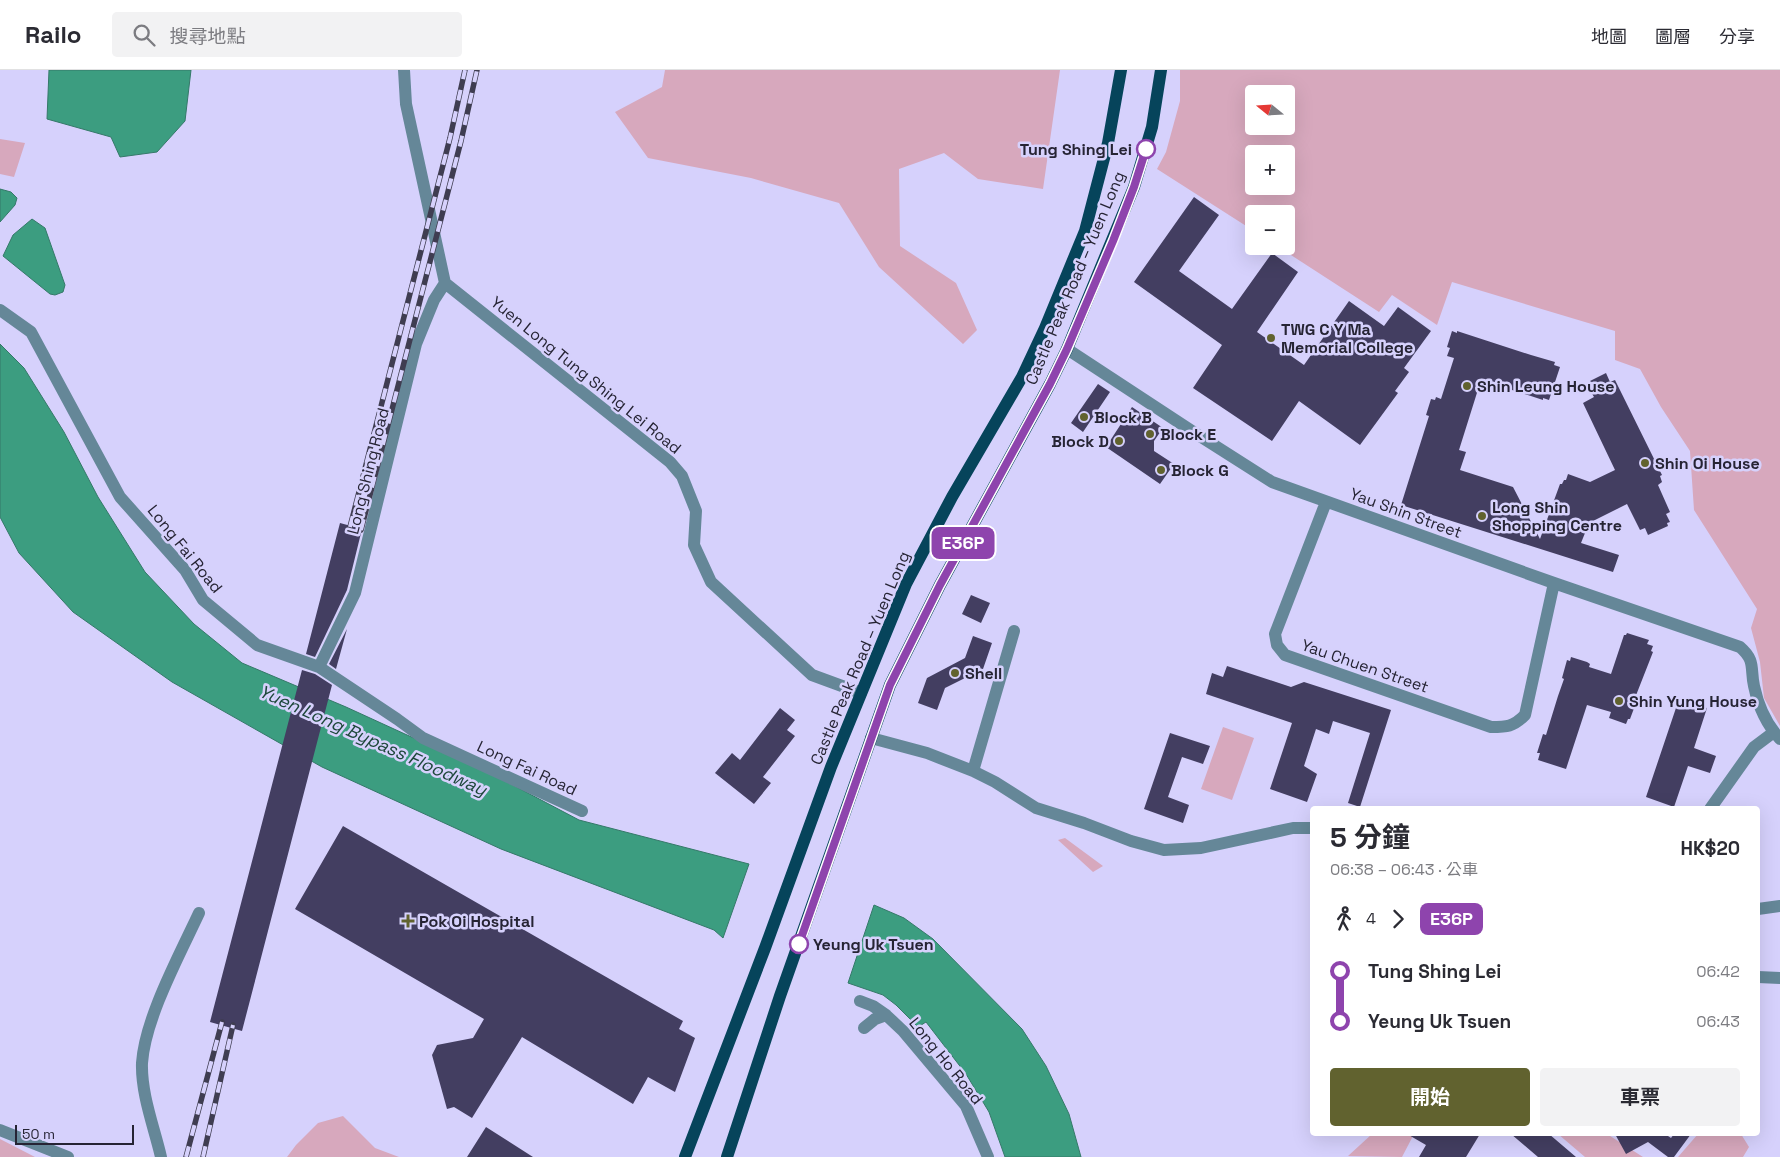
<!DOCTYPE html>
<html lang="zh-TW">
<head>
<meta charset="utf-8">
<style>
	body { margin:0; font-family:"Space Grotesk","Noto Sans TC",sans-serif; background:#f2f2f3; color:#2b2b33; height:100vh; display:flex; flex-direction:column; font-size:19px; white-space:nowrap }
	* { box-sizing:border-box; margin:0 }
	p { font-size:16px; color:#7c7c81 }
	.icon { flex:none; width:28px; height:28px; fill:none; stroke:currentColor; stroke-width:2; stroke-linecap:round; stroke-linejoin:round }
	.map { position:relative; flex:1; overflow:hidden }
	.sheet { position:absolute; left:1310px; top:736px; width:450px; height:330px; display:flex; flex-direction:column; background:#fff; border-radius:5px; box-shadow:0 5px 20px #0002 }
	.sheet>* { flex:none }
	.badge { padding:0 10px; border-radius:8px; font-size:18px; line-height:32px }
	.needle { width:32px; rotate:288deg }
	.tools { position:absolute; left:1245px; top:15px; display:grid; gap:10px }
	.tools a { display:grid; place-items:center; width:50px; height:50px; border-radius:5px; background:#fff; box-shadow:0 5px 20px #0002; font-size:25px }
	.scale { position:absolute; left:15px; bottom:12px; width:119px; box-sizing:border-box; padding-left:5px; border:2px solid #262434; border-top:0; font-size:14px; line-height:18px; white-space:nowrap; color:#262434; -webkit-text-stroke:4px #d6d1fc; paint-order:stroke }
	.map>.badge { position:absolute; translate:-50% -50%; box-shadow:0 0 0 2px #fff }
	.legs { display:flex; align-items:center; gap:8px; height:55px; padding:0 20px; font-size:16px }
	.legs p { margin-inline-start:auto }
	.summary { display:flex; align-items:center; justify-content:space-between; height:85px; padding:0 20px }
	h1 { font-size:28px; font-weight:700; line-height:38px }
	.cta { display:flex; gap:10px; margin-top:auto; padding:10px 20px }
	.cta a { flex:1; height:58px; border-radius:5px; background:#61622f; color:#fff; font-size:20px; font-weight:700; line-height:58px; text-align:center }
	.cta a+a { background:#f2f2f3; color:#2b2b33 }
	ul { padding:0 20px; list-style:none }
	li { display:flex; align-items:center; gap:18px; height:50px; font-size:19px }
	li i { display:grid; place-items:center; width:8px; height:100%; margin:0 6px; background:currentColor }
	li i::after { content:''; width:12px; height:12px; margin:-6px; border:4px solid; border-radius:50%; background:#fff }
	li p { margin-inline-start:auto }
	li:first-child i { background:linear-gradient(#0000 50%,currentColor 0) }
	li:last-child i { background:linear-gradient(currentColor 50%,#0000 0) }
	header { display:flex; align-items:center; gap:30px; box-sizing:border-box; height:70px; padding:0 25px; background:#fff; border-bottom:1px solid #e1e1e2 }
	header strong { font-size:24px }
	nav { display:flex; gap:28px; margin-inline-start:auto; font-size:18px }
	.search { width:350px; height:45px; background:#f2f2f3; display:flex; align-items:center; gap:12px; box-sizing:border-box; padding:0 18px; border-radius:5px; color:#7c7c81; font-size:19px }
	.map>svg:first-child { display:block }
	.green { fill:#d7a8bd; fill-rule:evenodd }
	.water { fill:#3c9d80; stroke:#357969 }
	.building { fill:#433e61 }
	.lines { fill:none; stroke-linecap:round; stroke-linejoin:round }
	.minor { stroke:#658798; stroke-width:12 }
	.major { stroke:#06445b; stroke-width:12 }
	.rail-casing { stroke:#3f3d51; stroke-width:5.5 }
	.rail { stroke:#d6d1fc; stroke-width:4; stroke-dasharray:11; stroke-linecap:butt }
	.line-1-casing { stroke:#fff; stroke-width:11 }
	.line-1 { stroke:#8e44ad; stroke-width:8 }
	.stop-1-dot { fill:#fff; stroke:#8e44ad; stroke-width:2.5 }
	.poi-dot { fill:#61622f; stroke:#d6d1fc; stroke-width:2 }
	.labels { text-anchor:middle; dominant-baseline:central; stroke-width:5; stroke-linejoin:round; paint-order:stroke }
	.stop-label { font-size:16px; font-weight:bold; fill:#262434; stroke:#d6d1fc; text-anchor:end }
	.street-label { font-size:16px; fill:#262434; stroke:#d6d1fc }
	.poi-label { font-size:16px; font-weight:bold; fill:#262434; stroke:#d6d1fc; text-anchor:start }
	.water-label { font-size:18px; font-style:italic; fill:#1d473a; stroke:#d6d1fc }
</style>
</head>
<body>
<header>
<strong>Railo</strong>
<div class="search"><svg class="icon" aria-label="search" viewBox="0 0 24 24"><circle cx="10" cy="10" r="6"/><path d="M15 15l6 6"/></svg>搜尋地點</div>
<nav><a>地圖</a><a>圖層</a><a>分享</a></nav>
</header>
<div class="map">
<svg width="1780" height="1087" viewBox="0 0 1780 1087">
	<rect width="100%" height="100%" fill="#d6d1fc"/>
	<path class="green" d="M665,0H1060L1043,119L978,109L944,83L899,99L900,176L956,213L977,260L963,274L879,197L839,133L751,108L648,88L615,42L662,17Z
		M1180,0H1780V656L1764,628L1760,592L1751,558L1757,539L1694,440L1690,381L1661,337L1640,299L1615,290V261L1452,212L1437,255L1392,225L1379,242L1277,176H1286V144H1254V161L1157,99L1166,82L1180,31ZM1254,24H1286V56H1254ZM1254,84H1286V116H1254Z
		M0,69L25,73L14,107L0,104Z
		M1223,657L1254,668L1232,730L1201,719Z
		M1065,768L1103,796L1093,802L1058,770Z
		M343,1046L375,1078L399,1087H287L296,1075L318,1053Z
		M1372,1064H1414L1402,1087L1348,1086Z
		M1558,1064H1607L1643,1087H1585Z
		M1698,1064H1741L1749,1077L1743,1087H1678Z
		M0,1069L35,1087H0Z"/>
	<path class="water" d="M49,0H191L185,51L157,82L120,87L111,67L47,49Z
		M0,119L11,122L17,128L15,135L0,152Z
		M32,149L45,158L65,215L63,222L55,225L50,224L3,186L13,165Z
		M0,274L24,298L64,362L98,427L145,502L194,554L242,593L346,637L490,703L579,750L749,794L723,868L714,860L501,779L322,697L172,612L73,542L19,483L0,447Z
		M874,835L904,848L933,869L1022,959L1046,996L1069,1044L1081,1087H1005L989,1042L966,1004L926,952L918,957L896,935L883,925L848,913Z"/>
	<path class="building" d="M1194,127L1219,145L1179,201L1232,239L1272,183L1298,202L1257,262L1304,295L1349,231L1384,256L1398,237L1431,261L1404,298L1409,302L1395,321L1398,323L1360,375L1299,331L1272,371L1193,318L1222,275L1134,212Z
		M1452,261L1457,263V261L1531,285L1555,292L1554,295L1560,297L1549,330L1543,328V330L1481,310L1459,380L1466,382L1460,400L1513,417L1540,469L1560,414H1562L1564,410H1566L1568,404L1590,412L1615,400L1583,333L1594,327L1591,322L1595,320L1590,311L1606,303L1610,312L1615,310L1662,405L1660,406L1662,412L1658,415L1670,442L1666,444L1670,452L1667,453L1668,456L1648,465L1645,458L1640,460L1627,434L1589,453L1581,473L1619,485L1613,502L1401,435L1429,346L1426,345L1431,329L1435,330L1436,327L1441,329L1454,288L1447,286L1450,278L1447,277Z
		M1098,314L1110,322L1083,362L1071,353Z
		M1132,337L1163,358L1154,371V381L1174,394L1160,414L1106,377Z
		M340,453L362,459L347,520L315,587L306,584Z
		M971,525L990,533L981,553L962,544Z
		M347,559L336,599L329,594Z
		M1627,563L1649,570L1647,574L1653,576L1651,581L1653,582L1633,633H1636L1630,649H1628L1626,654L1612,649L1609,648L1611,642L1587,635L1566,699L1538,690L1540,683H1537L1543,664L1546,665L1558,626L1564,609L1562,608L1567,590L1570,591L1571,587L1587,592L1590,594L1589,597L1611,604L1624,565H1626Z
		M973,566L992,573L983,599L945,618L937,640L918,633L927,608L965,588Z
		M1227,596L1291,617L1304,612L1391,640L1360,737L1348,733L1370,663L1333,651L1329,664L1316,659L1304,696L1317,704L1307,732L1270,719L1292,653L1206,624L1212,603L1223,607Z
		M302,600L315,604L332,615L242,961L210,952Z
		M1679,629L1707,638L1694,678L1716,686L1710,703L1688,696L1674,737L1646,727Z
		M780,638L795,650L787,660L795,666L763,707L771,713L754,734L715,703L732,683L740,690Z
		M1170,663L1210,676L1203,694L1182,687L1168,727L1189,735L1183,753L1144,739Z
		M343,756L683,951L679,959L695,968L675,1022L648,1007L633,1034L522,967L472,1048L454,1037L447,1039L432,985L437,975L473,968L484,949L295,839Z
		M486,1057L533,1087H467Z
		M1407,1064H1480L1466,1087H1419L1426,1075Z
		M1511,1064H1549L1576,1087H1538Z
		M1615,1064H1665L1671,1068L1674,1064H1691L1674,1087H1668L1648,1072L1626,1084Z"/>
	<g class="lines">
		<path class="minor" d="M404,0L406,34L445,213L670,392L682,406L696,441L694,475L711,512L812,605L861,623
			M0,240L31,262L120,427L185,500L203,530L257,575L319,597L397,649L423,668L582,741
			M1067,279L1195,363L1272,412L1554,513L1740,577C1756,591 1750,598 1754,616C1758,635 1767,655 1780,669
			M1326,432L1275,564L1277,575L1285,585L1491,657C1507,657 1513,657 1525,645L1554,513
			M319,597L355,523L416,274L434,230L445,213
			M871,668L927,683L973,701L995,712L1036,738L1084,753L1131,771L1164,780L1201,778L1293,758H1312
			M973,701L1014,561
			M1710,739L1754,677L1774,662
			M1758,839L1780,836
			M1758,907L1780,908
			M860,931L873,936L886,945L903,961L966,1036L988,1087
			M864,958L875,949L886,945
			M0,1060L68,1087
			M161,1087C154,1057 141,1024 142,993C145,948 180,884 199,843"/>
		<path class="major" d="M685,1087L765,878L831,697L906,514L952,427L1022,307L1045,258L1085,161L1108,73L1121,0
			M727,1087L780,926L890,615L940,515L1050,314L1067,279L1134,117L1152,57L1161,0"/>
		<defs>
			<path id="rail" d="M350,457L450,68L465,0
				M361,460L461,71L477,0
				M186,1087L222,952
				M203,1087L233,955"/>
		</defs>
		<use href="#rail" class="rail-casing"/>
		<use href="#rail" class="rail"/>
	</g>
	<g class="lines">
		<defs>
			<path id="line-1" d="M799,874L890,615L940,515L1050,314L1067,279L1113,171L1134,117L1146,79"/>
		</defs>
		<use href="#line-1" class="line-1-casing"/>
		<use href="#line-1" class="line-1"/>
	</g>
	<g class="stop-1-dot">
		<circle cx="1146" cy="79" r="9"/>
		<circle cx="799" cy="874" r="9"/>
	</g>
	<g class="poi-dot">
		<circle cx="1271" cy="268" r="5"/>
		<circle cx="1467" cy="316" r="5"/>
		<circle cx="1084" cy="347" r="5"/>
		<circle cx="1150" cy="364" r="5"/>
		<circle cx="1119" cy="371" r="5"/>
		<circle cx="1645" cy="393" r="5"/>
		<circle cx="1161" cy="400" r="5"/>
		<circle cx="1482" cy="446" r="5"/>
		<circle cx="955" cy="603" r="5"/>
		<circle cx="1619" cy="631" r="5"/>
		<path d="M405.5 843.5h5v5h5v5h-5v5h-5v-5h-5v-5h5z"/>
	</g>
	<g class="labels">
		<g class="stop-label">
			<text x="1132" y="79">Tung Shing Lei</text>
			<text x="813" y="874" text-anchor="start">Yeung Uk Tsuen</text>
		</g>
		<g class="street-label">
			<text transform="translate(1075 208) rotate(-67)">Castle Peak Road – Yuen Long</text>
			<text transform="translate(586 305) rotate(39)">Yuen Long Tung Shing Lei Road</text>
			<text transform="translate(368 401) rotate(-76)">Long Shing Road</text>
			<text transform="translate(1406 443) rotate(20)">Yau Shin Street</text>
			<text transform="translate(185 479) rotate(51)">Long Fai Road</text>
			<text transform="translate(860 588) rotate(-67)">Castle Peak Road – Yuen Long</text>
			<text transform="translate(1365 596) rotate(19)">Yau Chuen Street</text>
			<text transform="translate(527 698) rotate(25)">Long Fai Road</text>
			<text transform="translate(946 991) rotate(51)">Long Ho Road</text>
		</g>
		<g class="poi-label">
			<text x="1281" y="259">TWG C Y Ma<tspan x="1281" dy="18">Memorial College</tspan></text>
			<text x="1477" y="316">Shin Leung House</text>
			<text x="1094" y="347">Block B</text>
			<text x="1160" y="364">Block E</text>
			<text x="1109" y="371" text-anchor="end">Block D</text>
			<text x="1655" y="393">Shin Oi House</text>
			<text x="1171" y="400">Block G</text>
			<text x="1492" y="437">Long Shin<tspan x="1492" dy="18">Shopping Centre</tspan></text>
			<text x="965" y="603">Shell</text>
			<text x="1629" y="631">Shin Yung House</text>
			<text x="419" y="851">Pok Oi Hospital</text>
		</g>
		<g class="water-label">
			<text transform="translate(373 670) rotate(24)">Yuen Long Bypass Floodway</text>
		</g>
	</g>
</svg>
<div class="tools">
<a><svg class="needle" viewBox="-14 -14 28 28"><path d="M0-13l5 13h-10z" fill="#e53935"/><path d="M0 13l5-13h-10z" fill="#7c7c81"/></svg></a>
<a>+</a>
<a>−</a>
</div>
<div class="scale">50 m</div>
<b class="badge" style="left:963px;top:473px;background:#8e44ad;color:#fff">E36P</b>
<section class="sheet">
<div class="summary"><div><h1>5 分鐘</h1><p>06:38 – 06:43 · 公車</p></div><b>HK$20</b></div>
<div class="legs"><svg class="icon" aria-label="walk" viewBox="0 0 24 24"><circle cx="13" cy="4" r="2"/><path d="M13 8l-2 6 4 7M11 14l-3 7M7 12l3-4h3l4 4"/></svg>4<svg class="icon" aria-label="forward" viewBox="0 0 24 24"><path d="M9 5l7 7-7 7"/></svg><b class="badge" style="background:#8e44ad;color:#fff">E36P</b></div>
<ul>
<li><i style="color:#8e44ad"></i><b>Tung Shing Lei</b><p>06:42</p></li>
<li><i style="color:#8e44ad"></i><b>Yeung Uk Tsuen</b><p>06:43</p></li>
</ul>
<div class="cta"><a>開始</a><a>車票</a></div>
</section>
</div>
</body>
</html>
